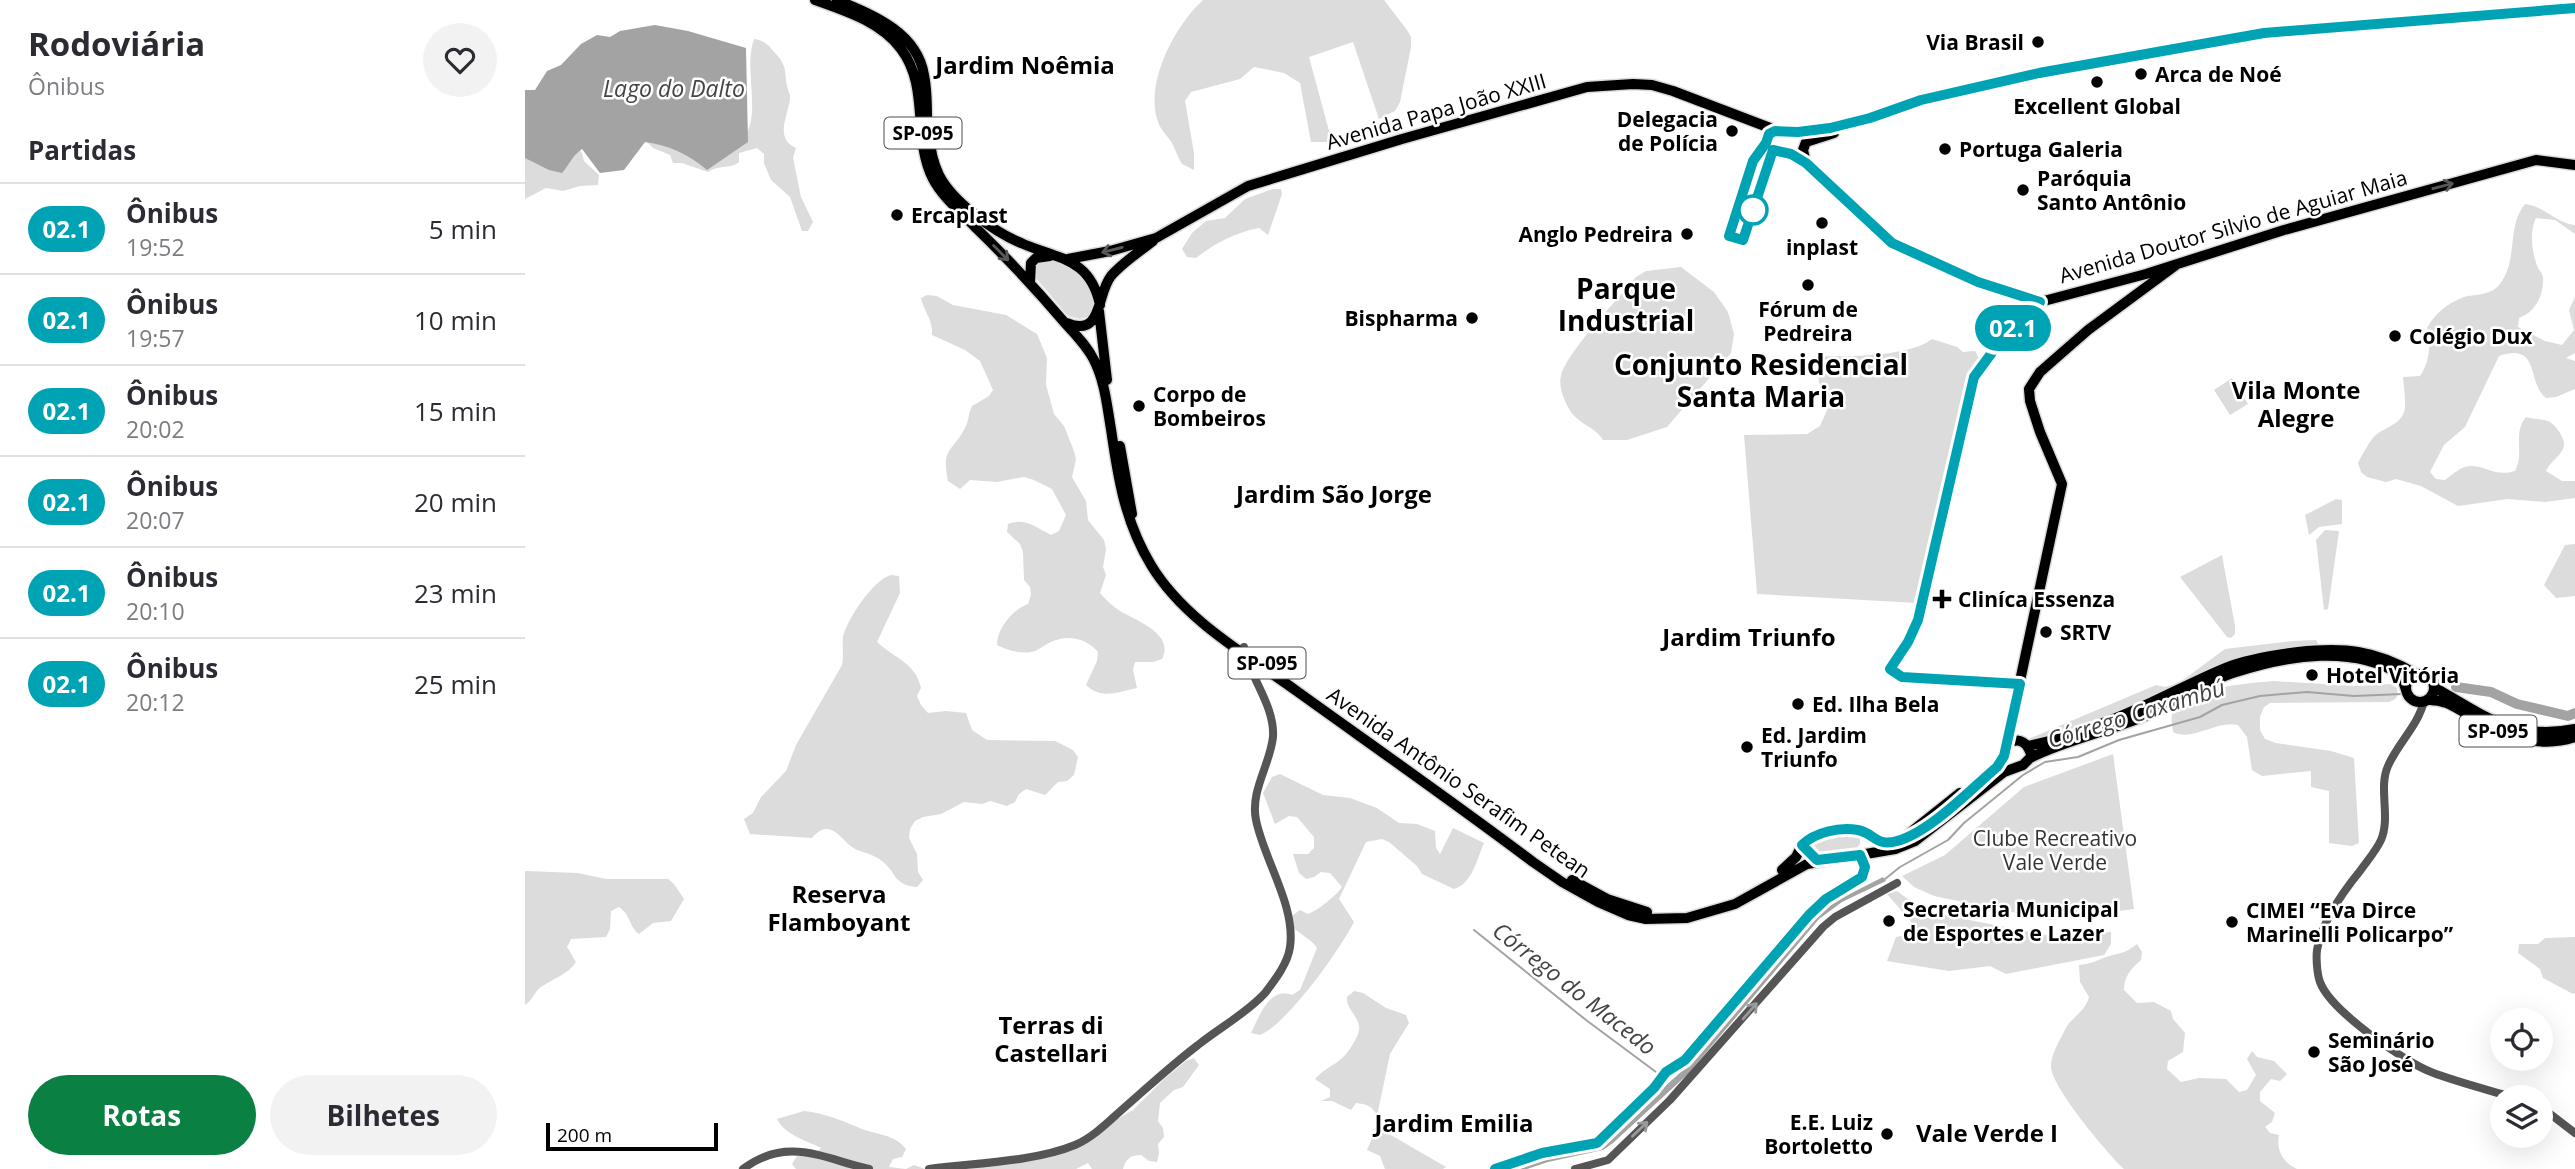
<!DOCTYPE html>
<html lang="pt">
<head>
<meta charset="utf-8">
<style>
	body { margin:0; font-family:"Open Sans",sans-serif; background:#f2f2f3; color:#2b2b33; height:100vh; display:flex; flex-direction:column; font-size:26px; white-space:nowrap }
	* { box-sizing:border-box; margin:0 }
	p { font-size:23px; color:#7c7c81 }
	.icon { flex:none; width:38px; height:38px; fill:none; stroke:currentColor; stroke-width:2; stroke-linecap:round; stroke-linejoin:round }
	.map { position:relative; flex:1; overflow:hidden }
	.side { display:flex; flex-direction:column; background:#fff; width:525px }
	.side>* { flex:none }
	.badge { padding:0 14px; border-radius:23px; font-size:24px; line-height:46px }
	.controls { position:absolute; left:1965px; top:1008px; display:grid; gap:14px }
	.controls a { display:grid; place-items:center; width:63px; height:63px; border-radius:50%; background:#fff; box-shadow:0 7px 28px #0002; font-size:35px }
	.scale { position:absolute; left:21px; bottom:18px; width:172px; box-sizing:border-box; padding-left:7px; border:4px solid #000; border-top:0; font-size:19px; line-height:24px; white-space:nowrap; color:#000; -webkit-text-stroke:5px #fff; paint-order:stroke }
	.map>.badge { position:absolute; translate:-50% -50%; box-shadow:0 0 0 4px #fff }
	h2 { padding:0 28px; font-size:26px; line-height:63px }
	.round { display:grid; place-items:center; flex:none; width:74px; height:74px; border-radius:37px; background:#f2f2f3 }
	.headline { display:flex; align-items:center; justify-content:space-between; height:119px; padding:0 28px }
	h1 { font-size:33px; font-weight:700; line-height:52px }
	.action { display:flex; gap:14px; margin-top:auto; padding:14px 28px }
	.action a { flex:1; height:80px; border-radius:42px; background:#0b8043; color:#fff; font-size:28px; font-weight:700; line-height:80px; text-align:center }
	.action a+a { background:#f2f2f3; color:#2b2b33 }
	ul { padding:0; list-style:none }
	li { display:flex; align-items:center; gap:21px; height:91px; padding:0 28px; border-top:2px solid #e1e1e2 }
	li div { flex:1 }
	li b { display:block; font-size:26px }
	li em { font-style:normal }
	li .badge { min-width:77px; font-weight:700; text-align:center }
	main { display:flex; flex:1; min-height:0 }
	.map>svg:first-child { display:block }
	.green { fill:#dcdcdc }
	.water { fill:#a3a3a3 }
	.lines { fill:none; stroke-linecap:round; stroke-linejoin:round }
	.stream { stroke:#a3a3a3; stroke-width:2 }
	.river { stroke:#a3a3a3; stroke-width:10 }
	.major-casing { stroke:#dbdbdb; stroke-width:13 }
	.minor { stroke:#555; stroke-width:8 }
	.major { stroke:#000; stroke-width:10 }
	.oneway { stroke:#595959 }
	.oneway2 { stroke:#999 }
	.line-casing { stroke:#fff; stroke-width:16 }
	.line { stroke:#00a3b4; stroke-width:10 }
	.poi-dot { fill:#000; stroke:#fff; stroke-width:2.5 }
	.stop-dot { fill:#fff; stroke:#00a3b4; stroke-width:3.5 }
	.labels { text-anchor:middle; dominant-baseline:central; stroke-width:5; stroke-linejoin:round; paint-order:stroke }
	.shield { fill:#fff; stroke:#4c4c4c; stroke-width:2 }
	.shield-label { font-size:19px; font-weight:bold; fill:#000 }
	.poi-label { font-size:21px; font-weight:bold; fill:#000; stroke:#fff; text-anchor:start }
	.street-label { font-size:21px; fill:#000; stroke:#fff }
	.park-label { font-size:21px; fill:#333; stroke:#fff }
	.water-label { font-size:23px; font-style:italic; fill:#444; stroke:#fff }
	.quarter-label { font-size:24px; font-weight:bold; fill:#000; stroke:#fff }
	.district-label { font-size:28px; font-weight:bold; fill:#000; stroke:#fff }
</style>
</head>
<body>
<main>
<section class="side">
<div class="headline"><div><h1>Rodoviária</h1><p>Ônibus</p></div><a class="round"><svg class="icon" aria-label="heart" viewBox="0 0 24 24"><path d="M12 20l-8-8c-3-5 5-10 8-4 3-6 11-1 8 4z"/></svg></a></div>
<h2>Partidas</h2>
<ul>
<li><span class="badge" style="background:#00a3b4;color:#fff">02.1</span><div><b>Ônibus</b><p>19:52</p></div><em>5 min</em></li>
<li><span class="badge" style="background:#00a3b4;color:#fff">02.1</span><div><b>Ônibus</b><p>19:57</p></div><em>10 min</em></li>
<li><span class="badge" style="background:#00a3b4;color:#fff">02.1</span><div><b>Ônibus</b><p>20:02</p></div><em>15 min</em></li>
<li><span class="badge" style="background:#00a3b4;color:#fff">02.1</span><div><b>Ônibus</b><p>20:07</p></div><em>20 min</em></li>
<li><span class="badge" style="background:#00a3b4;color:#fff">02.1</span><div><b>Ônibus</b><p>20:10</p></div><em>23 min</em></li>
<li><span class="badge" style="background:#00a3b4;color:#fff">02.1</span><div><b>Ônibus</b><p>20:12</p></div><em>25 min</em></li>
</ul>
<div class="action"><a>Rotas</a><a>Bilhetes</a></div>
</section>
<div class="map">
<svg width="2050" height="1169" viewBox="0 0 2050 1169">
	<rect width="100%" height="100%" fill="#fff"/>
	<path class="green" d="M678,0H859L882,30L886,37V47L875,102L870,111L854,119L828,42L784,57L807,142H786L775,83L759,73L729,67L715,79L666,92L660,101L669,153V170L657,164C653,158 651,151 648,145C644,137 636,131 633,122C619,84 650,25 678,0Z
		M229,39C241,41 243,45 251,54C264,69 258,72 263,89C265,98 265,90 265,99C263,116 249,138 271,148L268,158L276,197L288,222L283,231H277L265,197L246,180L239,163V154L232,148L214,153V162C204,170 194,164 183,172L157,163H148L145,155L128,148L121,141L219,138C237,112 218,69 229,39Z
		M52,146L57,153L59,161L74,175L73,185L55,186L38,191L21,188L0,199V154Z
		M748,189H756L757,194L743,235L734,228C711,232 689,244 671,258L662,257L657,249L667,233L681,221L700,218L720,199Z
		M2000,204C2019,206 2031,223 2050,225V234L2030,220L2011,218C2004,232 2007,253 2013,268C2016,273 2017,272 2018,278C2019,295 2010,313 1994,318L1993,327L2020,341L2037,345L2049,330L2044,310L2050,297V353L2041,358L2050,361V389L2031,397L2021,398C2001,382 2016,342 1974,356L1940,427L1919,445L1905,472L1911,479L1920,480C1927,475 1936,466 1945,466C1963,466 1969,477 1990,471C2000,453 1987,434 2001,417C2018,422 2024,415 2035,433C2037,437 2041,443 2038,449C2035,456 2025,462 2021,471L2037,481H2050V498L2020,502L1983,499L1933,506L1896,486L1871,479L1861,482L1842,477L1836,472L1833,463C1837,455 1842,446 1847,439C1857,426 1881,426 1880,404C1880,395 1879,386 1878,377L1895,376C1904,364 1907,342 1902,328C1910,313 1923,303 1939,297C1950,294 1965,296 1974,285C1994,261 1981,227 2000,204Z
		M532,256C553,272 580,286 565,316L555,319L543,316L510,277L509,267L513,258Z
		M1156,267L1189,292L1203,312L1209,334L1206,353L1142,427L1102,440H1078C1070,427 1054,424 1046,412C1040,403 1033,387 1036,376C1041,353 1094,298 1111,277L1121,271Z
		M402,295L412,296L428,305L481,315L512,334L522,358L521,385L529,414L539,426L549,451L551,459L547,477L561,501L563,520L579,540L581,549L578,567L581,575L575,593C581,600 587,606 595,611C612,621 650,634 637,659L628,662H610L608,670L612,688C593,692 577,700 561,685L572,661L573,652C561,638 543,634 526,642C519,645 513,651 506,652C494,654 482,650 472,645C472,628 487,610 503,604L506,595L505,587L499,580L498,552L495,544L482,532L483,524C499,517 511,527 526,535L534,531L541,515L527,489L509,480L499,477L472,482L445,480L435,489L423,481C416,447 427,453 440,428C444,421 443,414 447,406L464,396L468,390L455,361L440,350L407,335C408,319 399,312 396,298Z
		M1407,339L1432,347L1438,352L1450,351L1455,360L1442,379L1393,603L1232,594L1219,435L1282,434L1295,426L1302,410L1295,388L1290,356C1318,357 1385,357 1407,339Z
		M1707,378L1723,404L1705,415L1689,390Z
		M1811,499L1817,500V524L1794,527L1784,535L1780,515Z
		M1800,530L1814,531L1803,609L1799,610L1791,540Z
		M2050,544V596L2031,598L2019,585L2040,545Z
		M1697,555L1710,626V634L1706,638L1702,637L1655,577Z
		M366,575L374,576L375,593L352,642C369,658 391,663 396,688L392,696L396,705L403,713L421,711L441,713L447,730L462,740L530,741L548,750L553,757L549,775L542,781L533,782L520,795L501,789L494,794L490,802L482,806L465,801L457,804L439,802L416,814L398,817L390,821L385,829L384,838L392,854L393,872L398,880L392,887C368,885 372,873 358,862C350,855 341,853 332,850C316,843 307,815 287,838L225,834L219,819L228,813L236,797L261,771L271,745L317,665C319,655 317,647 318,637C322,619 349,579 366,575Z
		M1768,641L1791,640L1794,645L1713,658L1635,696L1516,740H1501L1631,685L1640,687L1654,683L1700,649Z
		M1748,681L1831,686L1865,684L1872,688L1873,695L1870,699L1864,702L1745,703L1739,707L1735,717V730L1740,739L1751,743L1806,751L1829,758L1834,843L1827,846L1804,843V791L1786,787V771L1737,776L1727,770L1722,737L1713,725C1692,720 1667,742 1648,732C1647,723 1644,713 1652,705C1669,688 1724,683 1748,681Z
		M1588,754L1609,909L1526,920L1409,896L1389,887L1377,876L1420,855L1499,787Z
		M755,774L798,795L825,798L852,808L874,823L892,824L910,831L911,848L915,854L928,828L959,843C952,859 947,884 929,889L897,874L892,866L864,842L857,839L841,842L814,899L829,922C814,951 763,1023 735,1035L726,1033C735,1015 744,987 767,995L775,990L792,948C785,937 773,935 766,924L768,915L775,910L783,914C792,911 812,895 817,887L805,873L796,872L789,877L781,879L774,873L768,854H783L789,848V837L772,817L764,816L750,824L738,793L747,777Z
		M1331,835L1335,837V844L1331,849L1299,854L1285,849L1284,843L1290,839Z
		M0,871L53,873L81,879H143L149,884L159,899L146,921L128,923L114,934C104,927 106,915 94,907L86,911L85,929L81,937L46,939L42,947L51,962C42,975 29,978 16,987C9,992 8,1000 0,1005Z
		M1372,891L1399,911L1530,937L1586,932V944L1579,955L1481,974L1465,966L1424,971L1362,961L1371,937L1395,932L1362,894Z
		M2050,937V993L2048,994L2018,978L2015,969L1993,953L1994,944H2013L2020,938Z
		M1612,944L1617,952L1616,960C1606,969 1599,976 1599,990L1612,1003L1629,1002L1646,1011L1648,1019L1660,1033L1658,1052L1643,1061L1642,1069L1656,1082L1674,1078L1701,1079L1714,1092L1722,1090L1731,1075L1722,1059L1727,1051L1732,1057L1749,1061L1762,1074L1755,1081L1746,1079L1735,1092V1101L1750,1113L1747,1122L1740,1127L1745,1133L1754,1135C1751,1151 1758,1162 1772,1169H1599C1582,1153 1529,1090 1526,1068C1525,1057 1534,1041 1539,1032C1545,1017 1560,1013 1564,997L1555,982L1554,965C1565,964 1571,961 1581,957C1596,952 1598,955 1612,944Z
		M829,991L838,993L861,1008L881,1015L884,1023L865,1054L852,1116C848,1106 841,1104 831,1103L826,1110L807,1101H796L805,1097V1089L790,1079C805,1063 817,1065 829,1042C832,1037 835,1032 834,1026C832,1014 821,1009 822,997Z
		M669,1058L674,1065L658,1087L649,1090L635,1103L633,1121L638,1128L639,1137L633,1144L634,1153L632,1162L624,1161L616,1155C605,1155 601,1159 598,1169H567L563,1163L551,1169H421L544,1147L608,1110L640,1078L661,1061Z
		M279,1111C299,1113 318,1121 337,1129C353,1135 369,1134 381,1149L377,1157L368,1159L364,1167L381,1169L389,1165L400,1169H271L267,1164L272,1156L290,1154L296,1148C280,1140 260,1135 252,1119Z
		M852,1127L921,1167L918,1169H860L855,1156L842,1150Z"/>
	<path class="water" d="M130,25L163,31L221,48L223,142L182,170C163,154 144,145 120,142L99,170L75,173L57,149C46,157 45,164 37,173L24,170L0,158V90H10L22,71L36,65L56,44L72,35L85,37L95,31Z
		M1358,877L1361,881L1317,902L1294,919L1163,1074L1088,1143L1078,1150L1023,1162L1002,1169H994L1039,1154L1064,1150L1077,1143L1158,1070L1295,912L1311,901Z"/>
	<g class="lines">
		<path class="stream" d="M1360,879L1375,867L1423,840L1439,823L1498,775L1520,762L1553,757L1594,740L1675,717L1697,705L1735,696L1782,692L1829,696L1877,694
			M949,930L1061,1020L1131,1072"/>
		<path class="river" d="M1931,687L1966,692L1992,704L2043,716L2050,713"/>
		<defs>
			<path id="major" d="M290,0C321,11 356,22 376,49C405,87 387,138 408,179C418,198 437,213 451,228C483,259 512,290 540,323C551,335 562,346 569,360C580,382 582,406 586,429C593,478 600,522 626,565C659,620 722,655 773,692C851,748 931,804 1008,862L1037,882L1073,902L1103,915L1121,919L1162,918L1210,904L1282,864L1370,849L1390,841L1479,772L1498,765L1505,758C1543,739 1586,731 1625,714C1654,701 1681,681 1711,672C1763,655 1829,645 1876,675L1881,690
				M312,0C348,15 392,32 399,75C402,89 402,104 402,119
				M1345,118L1305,128L1273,132L1250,131L1244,134L1241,143L1246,149L1266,154L1281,163L1367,243L1453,282L1515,302L1621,274L1759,230L2011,160L2050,165
				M1339,121L1396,100L1514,73L1739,33L2050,8
				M404,134C405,147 408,163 414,175C427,201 469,232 496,243C532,259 565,257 575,305
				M1281,163L1278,150L1281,142L1309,133
				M543,259L585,251L631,238L723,186L877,139L1062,87L1108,84L1127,85L1148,91L1253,131
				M505,282L506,263L511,258L525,256
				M574,311L582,380
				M542,323C578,338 571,295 586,276C597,263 614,252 628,241
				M595,446L607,514
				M1881 688a14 14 0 1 1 28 0a14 14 0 1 1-28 0Z
				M1909,687C1959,716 1990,741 2050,729
				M1902,700C1921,699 1931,708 1947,717C1977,736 2015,749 2050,737
				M1578,723C1620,708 1659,685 1700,668C1723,659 1749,655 1773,652C1819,647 1851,650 1891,674
				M1482,745C1490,737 1501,740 1505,752
				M1503,746L1541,737
				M1434,800L1472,767L1479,756L1537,484L1515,432L1505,401L1504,389L1515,372L1563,330L1651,265
				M1376,840L1435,793
				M1257,870L1271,857L1278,843L1293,834L1334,830L1351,841L1361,843L1382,838
				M1047,880L1082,899L1122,912"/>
		</defs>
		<use href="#major" class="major-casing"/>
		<path class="minor" d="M1899,701C1893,726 1873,743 1863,766C1853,788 1866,817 1856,840C1851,851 1842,861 1835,871C1817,893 1797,921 1792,950C1791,958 1792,974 1795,982C1805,1010 1878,1061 1906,1072C1932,1082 1960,1089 1987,1097
			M2016,1107L2050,1133
			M218,1169C262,1136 297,1158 344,1169
			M404,1169C448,1163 509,1162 550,1145C569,1137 585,1120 600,1107C624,1086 648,1064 673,1045C694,1028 722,1013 740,993C750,980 763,963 765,947C771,906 739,860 731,820C725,791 745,765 748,737C750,705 724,677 719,647
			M970,1169L1017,1153L1071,1143L1129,1088L1141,1072L1160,1060L1284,915L1301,899L1337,877L1340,867L1335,855
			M1050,1169L1083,1160L1145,1100L1298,927L1310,917L1372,883"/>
		<use href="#major" class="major"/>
	</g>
	<defs><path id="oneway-shaft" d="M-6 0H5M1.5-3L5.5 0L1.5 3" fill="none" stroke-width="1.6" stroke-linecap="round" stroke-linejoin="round" transform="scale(1.75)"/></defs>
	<g class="oneway">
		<use href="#oneway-shaft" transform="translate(1918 186) rotate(-15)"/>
		<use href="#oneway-shaft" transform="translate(587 250) rotate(166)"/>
		<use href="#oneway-shaft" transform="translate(476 253) rotate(45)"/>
	</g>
	<g class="oneway2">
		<use href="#oneway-shaft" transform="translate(1225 1011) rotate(-49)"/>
		<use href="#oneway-shaft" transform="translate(1115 1129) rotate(-44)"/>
	</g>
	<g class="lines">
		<defs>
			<path id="line" d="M970,1169L1017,1153L1072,1143L1129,1088L1141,1072L1160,1060L1284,915L1301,899L1337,877L1340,867L1335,855L1292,860L1277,845C1290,832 1314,827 1333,830C1349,833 1351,847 1372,841C1405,832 1445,790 1472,767L1479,756L1495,684L1377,677L1365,669L1383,642L1393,620L1449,377L1474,343L1515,302L1453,282L1367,243L1281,163L1266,154L1248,150L1218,240L1204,236L1228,161L1241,143L1244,134L1250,131L1273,132L1305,128L1345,118L1396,100L1514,73L1739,33L2050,8"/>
		</defs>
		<use href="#line" class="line-casing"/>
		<use href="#line" class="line"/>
	</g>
	<g class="poi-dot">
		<circle cx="1513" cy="42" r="7"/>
		<circle cx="1616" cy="74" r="7"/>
		<circle cx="1572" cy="82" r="7"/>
		<circle cx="1207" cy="131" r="7"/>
		<circle cx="1420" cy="149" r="7"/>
		<circle cx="1498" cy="190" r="7"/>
		<circle cx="372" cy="215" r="7"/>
		<circle cx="1297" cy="223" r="7"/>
		<circle cx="1162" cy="234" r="7"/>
		<circle cx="1283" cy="285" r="7"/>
		<circle cx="947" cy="318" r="7"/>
		<circle cx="1870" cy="336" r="7"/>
		<circle cx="614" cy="406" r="7"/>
		<path d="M1413.5 588.5h7v7h7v7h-7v7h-7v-7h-7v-7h7z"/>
		<circle cx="1521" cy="632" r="7"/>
		<circle cx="1787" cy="675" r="7"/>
		<circle cx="1273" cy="704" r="7"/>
		<circle cx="1222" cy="747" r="7"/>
		<circle cx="1364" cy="921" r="7"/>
		<circle cx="1707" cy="922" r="7"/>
		<circle cx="1789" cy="1052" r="7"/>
		<circle cx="1362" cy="1134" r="7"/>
	</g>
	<circle class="stop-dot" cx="1228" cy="210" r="14"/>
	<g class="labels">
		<g class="shield">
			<rect x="359.5" y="117.5" width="77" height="31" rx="5"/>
			<rect x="703.5" y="647.5" width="77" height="31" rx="5"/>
			<rect x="1934.5" y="715.5" width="77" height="31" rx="5"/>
		</g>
		<g class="shield-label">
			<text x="398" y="133">SP-095</text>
			<text x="742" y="663">SP-095</text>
			<text x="1973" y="731">SP-095</text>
		</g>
		<g class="poi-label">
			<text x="1499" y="42" text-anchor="end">Via Brasil</text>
			<text x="1630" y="74">Arca de Noé</text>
			<text x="1572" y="106" text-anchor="middle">Excellent Global</text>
			<text x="1193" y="119" text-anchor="end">Delegacia<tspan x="1193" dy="24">de Polícia</tspan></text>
			<text x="1434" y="149">Portuga Galeria</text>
			<text x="1512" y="178">Paróquia<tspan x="1512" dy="24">Santo Antônio</tspan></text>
			<text x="386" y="215">Ercaplast</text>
			<text x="1148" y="234" text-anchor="end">Anglo Pedreira</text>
			<text x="1297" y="247" text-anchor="middle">inplast</text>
			<text x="1283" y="309" text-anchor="middle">Fórum de<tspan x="1283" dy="24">Pedreira</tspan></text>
			<text x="933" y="318" text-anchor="end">Bispharma</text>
			<text x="1884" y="336">Colégio Dux</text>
			<text x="628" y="394">Corpo de<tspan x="628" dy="24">Bombeiros</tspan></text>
			<text x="1433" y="599">Cliníca Essenza</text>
			<text x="1535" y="632">SRTV</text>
			<text x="1801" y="675">Hotel Vitória</text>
			<text x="1287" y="704">Ed. Ilha Bela</text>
			<text x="1236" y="735">Ed. Jardim<tspan x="1236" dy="24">Triunfo</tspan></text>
			<text x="1378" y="909">Secretaria Municipal<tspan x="1378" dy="24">de Esportes e Lazer</tspan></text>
			<text x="1721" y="910">CIMEI “Eva Dirce<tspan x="1721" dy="24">Marinelli Policarpo”</tspan></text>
			<text x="1803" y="1040">Seminário<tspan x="1803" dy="24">São José</tspan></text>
			<text x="1348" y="1122" text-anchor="end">E.E. Luiz<tspan x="1348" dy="24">Bortoletto</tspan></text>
		</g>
		<g class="street-label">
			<text transform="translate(911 111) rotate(-16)">Avenida Papa João XXIII</text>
			<text transform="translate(1708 226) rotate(-16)">Avenida Doutor Silvio de Aguiar Maia</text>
			<text transform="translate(934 782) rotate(35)">Avenida Antônio Serafim Petean</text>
		</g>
		<g class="park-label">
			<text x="1530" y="838">Clube Recreativo<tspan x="1530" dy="24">Vale Verde</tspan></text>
		</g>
		<g class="water-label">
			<text x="149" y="88">Lago do Dalto</text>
			<text transform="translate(1611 713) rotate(-17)">Córrego Caxambú</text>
			<text transform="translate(1050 988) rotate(38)">Córrego do Macedo</text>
		</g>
		<g class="quarter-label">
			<text x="500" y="64">Jardim Noêmia</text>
			<text x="1771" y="389">Vila Monte<tspan x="1771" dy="28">Alegre</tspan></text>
			<text x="809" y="493">Jardim São Jorge</text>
			<text x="1224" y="636">Jardim Triunfo</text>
			<text x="314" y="893">Reserva<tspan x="314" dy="28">Flamboyant</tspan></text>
			<text x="526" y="1024">Terras di<tspan x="526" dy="28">Castellari</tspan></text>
			<text x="929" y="1122">Jardim Emilia</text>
			<text x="1462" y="1132">Vale Verde I</text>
		</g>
		<g class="district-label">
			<text x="1101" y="288">Parque<tspan x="1101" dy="32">Industrial</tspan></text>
			<text x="1236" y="364">Conjunto Residencial<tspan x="1236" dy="32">Santa Maria</tspan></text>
		</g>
	</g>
</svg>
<div class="controls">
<a><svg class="icon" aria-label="locate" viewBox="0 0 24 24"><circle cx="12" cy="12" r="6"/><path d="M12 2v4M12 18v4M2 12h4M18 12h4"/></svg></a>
<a><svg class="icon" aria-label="layers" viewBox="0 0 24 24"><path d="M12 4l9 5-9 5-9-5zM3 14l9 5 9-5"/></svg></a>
</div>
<div class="scale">200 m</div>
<b class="badge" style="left:1488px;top:328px;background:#00a3b4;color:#fff">02.1</b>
</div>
</main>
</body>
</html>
